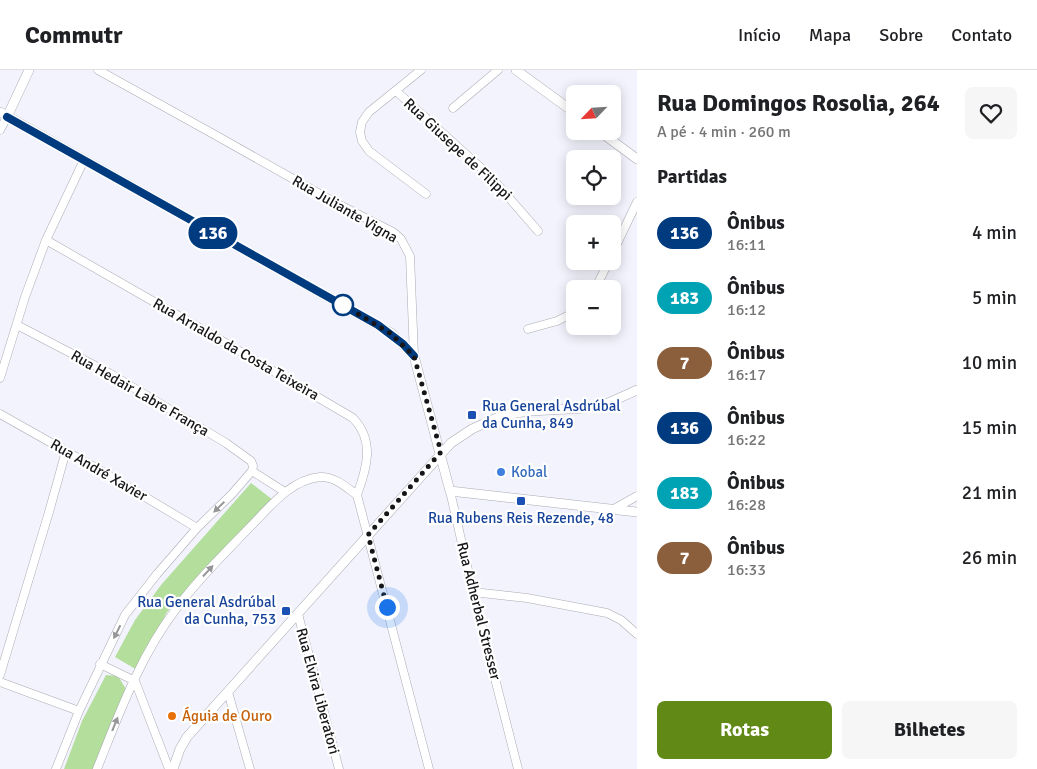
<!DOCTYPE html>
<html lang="pt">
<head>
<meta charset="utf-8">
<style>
	body { margin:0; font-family:Signika,sans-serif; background:#f6f6f6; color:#202124; height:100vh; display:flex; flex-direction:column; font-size:19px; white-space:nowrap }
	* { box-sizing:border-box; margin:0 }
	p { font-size:16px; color:#757577 }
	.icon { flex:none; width:28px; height:28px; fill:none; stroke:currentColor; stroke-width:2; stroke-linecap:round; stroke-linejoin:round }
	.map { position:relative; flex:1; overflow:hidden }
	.sheet { display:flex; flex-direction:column; background:#fff; width:400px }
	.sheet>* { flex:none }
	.badge { padding:0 10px; border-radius:16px; font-size:18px; line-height:32px }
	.needle { width:32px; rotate:245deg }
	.buttons { position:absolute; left:566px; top:15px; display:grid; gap:10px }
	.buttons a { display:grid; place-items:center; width:55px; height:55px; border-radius:8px; background:#fff; box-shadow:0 2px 12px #0003; font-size:25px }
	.you { position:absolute; width:25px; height:25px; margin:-12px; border:4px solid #fff; border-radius:50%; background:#1a73e8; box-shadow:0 0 0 8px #1a73e833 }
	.map>.badge { position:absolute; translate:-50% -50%; box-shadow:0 0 0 2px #fff }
	h2 { padding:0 20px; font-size:19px; line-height:45px }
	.round { display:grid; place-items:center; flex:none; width:52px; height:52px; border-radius:8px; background:#f6f6f6 }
	.overview { display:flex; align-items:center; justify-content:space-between; height:85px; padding:0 20px }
	h1 { font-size:24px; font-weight:700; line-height:38px }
	.primary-button { display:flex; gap:10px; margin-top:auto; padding:10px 20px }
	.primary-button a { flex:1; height:58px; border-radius:8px; background:#608915; color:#fff; font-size:20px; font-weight:700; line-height:58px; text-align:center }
	.primary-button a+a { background:#f6f6f6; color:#202124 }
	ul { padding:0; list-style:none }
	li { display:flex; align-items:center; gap:15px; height:65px; padding:0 20px }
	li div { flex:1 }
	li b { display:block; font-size:19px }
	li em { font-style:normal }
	li .badge { min-width:55px; font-weight:700; text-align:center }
	header { display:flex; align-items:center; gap:30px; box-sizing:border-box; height:70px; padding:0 25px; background:#fff; border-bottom:1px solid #e0e0e0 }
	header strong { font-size:24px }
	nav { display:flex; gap:28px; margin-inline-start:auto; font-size:18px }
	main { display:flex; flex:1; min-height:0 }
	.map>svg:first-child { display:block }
	.green { fill:#b4de9c }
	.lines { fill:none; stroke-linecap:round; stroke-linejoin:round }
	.minor-casing { stroke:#aaaab3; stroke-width:9 }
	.tertiary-casing { stroke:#aaaab3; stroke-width:10 }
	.minor { stroke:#fff; stroke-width:8 }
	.tertiary { stroke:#fff; stroke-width:9 }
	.oneway { fill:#969698 }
	.line-casing { stroke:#fff; stroke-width:11 }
	.line { stroke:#003b80; stroke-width:8 }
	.walk { stroke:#161619; stroke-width:5; stroke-dasharray:0 9 }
	.stop-dot { fill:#fff; stroke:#003b80; stroke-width:2.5 }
	.transit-dot { fill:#1a4fb4; stroke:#fff; stroke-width:2 }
	.shop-dot { fill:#3f7fe0; stroke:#fff; stroke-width:2 }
	.food-dot { fill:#e8710a; stroke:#fff; stroke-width:2 }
	.labels { text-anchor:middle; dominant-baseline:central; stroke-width:4.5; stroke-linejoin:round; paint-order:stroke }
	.street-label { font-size:15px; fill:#161619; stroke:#fff }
	.transit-label { font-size:15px; fill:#164399; stroke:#fff; text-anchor:start }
	.shop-label { font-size:15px; fill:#366cbe; stroke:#fff; text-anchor:start }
	.food-label { font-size:15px; fill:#c56008; stroke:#fff; text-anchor:start }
</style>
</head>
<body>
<header>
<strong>Commutr</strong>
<nav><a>Início</a><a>Mapa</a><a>Sobre</a><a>Contato</a></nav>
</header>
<main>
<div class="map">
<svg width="637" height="699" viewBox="0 0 637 699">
	<rect width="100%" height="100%" fill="#f3f3fd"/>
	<path class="green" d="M251,413L273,430L167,542L137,600L115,587L135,550L161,515Z
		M106,605L118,606L126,619L93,699H64L82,651Z"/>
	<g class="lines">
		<defs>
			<path id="minor" d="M98,0L217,66L334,132L393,162L401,169L410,186L414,286
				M421,0L369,42L362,52L360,62L362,71L369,81L426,124
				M396,21L490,106L538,161
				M453,38L498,0
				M0,60L7,47
				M46,170L205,261L353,348C375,371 367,398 357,425
				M612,184L637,132
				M595,219L609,191
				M17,255L109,303L226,373L251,391L253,396L252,401
				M528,259L557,251L575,242
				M0,308L25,227L46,170L84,90
				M0,344L110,406L197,458
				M252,401L285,422
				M450,421L473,522L518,699
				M614,439L637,426
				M473,522L527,528L607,543L621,550L637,564
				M298,544L339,699
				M100,594L135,611L169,699
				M0,605L49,442L66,381
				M0,612L79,641
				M228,622L250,699
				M56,699L79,641L125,545L157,504L197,458L232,424L252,401
				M97,699C119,644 140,586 176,539C198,509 225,483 250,457C270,437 290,410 320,407C334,406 346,417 357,425L429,699"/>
			<path id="tertiary" d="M516,0L575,43
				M0,42L391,263L414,286L450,421L637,442
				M7,47L29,0
				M599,61L637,89
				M173,699L180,679L187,667L451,373L472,359L503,345L530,341L586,338L608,333L637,320"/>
		</defs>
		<use href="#minor" class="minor-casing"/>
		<use href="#tertiary" class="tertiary-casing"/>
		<use href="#minor" class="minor"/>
		<use href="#tertiary" class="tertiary"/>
	</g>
	<defs><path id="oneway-solid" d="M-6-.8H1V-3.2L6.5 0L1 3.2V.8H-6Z" transform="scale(1.25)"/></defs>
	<g class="oneway">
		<use href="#oneway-solid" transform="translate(219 437) rotate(136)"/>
		<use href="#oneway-solid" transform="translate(208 501) rotate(-47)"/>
		<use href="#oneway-solid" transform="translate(117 562) rotate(117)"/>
		<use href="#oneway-solid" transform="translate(115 654) rotate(-68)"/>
	</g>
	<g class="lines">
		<defs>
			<path id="line" d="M7,47L378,255L403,274L414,286"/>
		</defs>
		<use href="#line" class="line-casing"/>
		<use href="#line" class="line"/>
		<path class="walk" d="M343,235L390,263L414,286L441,382L368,465L387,537"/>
	</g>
	<circle class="stop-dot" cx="343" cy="235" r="10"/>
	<g class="transit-dot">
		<rect x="467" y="340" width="10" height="10" rx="2.5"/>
		<rect x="516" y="426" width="10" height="10" rx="2.5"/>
		<rect x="281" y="536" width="10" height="10" rx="2.5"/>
	</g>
	<circle class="shop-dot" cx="501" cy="402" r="5"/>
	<circle class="food-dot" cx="172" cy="646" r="5"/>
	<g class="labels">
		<g class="street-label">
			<text transform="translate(458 79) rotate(43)">Rua Giusepe de Filippi</text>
			<text transform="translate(345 139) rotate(30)">Rua Juliante Vigna</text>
			<text transform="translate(236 279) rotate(30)">Rua Arnaldo da Costa Teixeira</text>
			<text transform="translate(140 323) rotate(30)">Rua Hedair Labre França</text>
			<text transform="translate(99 400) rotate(30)">Rua André Xavier</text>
			<text transform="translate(479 541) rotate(76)">Rua Adherbal Stresser</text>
			<text transform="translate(318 621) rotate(75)">Rua Elvira Liberatori</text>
		</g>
		<g class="transit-label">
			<text x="482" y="336">Rua General Asdrúbal<tspan x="482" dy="17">da Cunha, 849</tspan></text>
			<text x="521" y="448" text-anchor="middle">Rua Rubens Reis Rezende, 48</text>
			<text x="276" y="532" text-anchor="end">Rua General Asdrúbal<tspan x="276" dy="17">da Cunha, 753</tspan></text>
		</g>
		<g class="shop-label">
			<text x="511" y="402">Kobal</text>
		</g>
		<g class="food-label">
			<text x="182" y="646">Águia de Ouro</text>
		</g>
	</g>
</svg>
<div class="buttons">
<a><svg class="needle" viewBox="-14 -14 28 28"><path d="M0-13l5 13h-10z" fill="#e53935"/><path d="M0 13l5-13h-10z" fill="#757577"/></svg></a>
<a><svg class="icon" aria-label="locate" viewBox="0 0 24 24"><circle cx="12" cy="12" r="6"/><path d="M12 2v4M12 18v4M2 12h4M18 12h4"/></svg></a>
<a>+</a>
<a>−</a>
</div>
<div class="you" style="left:387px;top:537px"></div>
<b class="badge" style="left:213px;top:163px;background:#003b80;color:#fff">136</b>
</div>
<section class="sheet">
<div class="overview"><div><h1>Rua Domingos Rosolia, 264</h1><p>A pé · 4 min · 260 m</p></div><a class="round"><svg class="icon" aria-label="heart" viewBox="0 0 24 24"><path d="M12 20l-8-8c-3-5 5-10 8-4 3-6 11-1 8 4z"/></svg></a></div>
<h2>Partidas</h2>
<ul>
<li><span class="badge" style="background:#003b80;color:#fff">136</span><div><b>Ônibus</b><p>16:11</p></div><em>4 min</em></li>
<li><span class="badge" style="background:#00a3b4;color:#fff">183</span><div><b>Ônibus</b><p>16:12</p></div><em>5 min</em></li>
<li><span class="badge" style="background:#8b5e3c;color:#fff">7</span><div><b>Ônibus</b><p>16:17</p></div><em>10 min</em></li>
<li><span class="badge" style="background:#003b80;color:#fff">136</span><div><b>Ônibus</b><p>16:22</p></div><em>15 min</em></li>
<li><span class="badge" style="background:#00a3b4;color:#fff">183</span><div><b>Ônibus</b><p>16:28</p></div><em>21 min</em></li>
<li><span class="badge" style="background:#8b5e3c;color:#fff">7</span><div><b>Ônibus</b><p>16:33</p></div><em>26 min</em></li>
</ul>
<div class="primary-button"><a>Rotas</a><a>Bilhetes</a></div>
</section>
</main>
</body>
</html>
